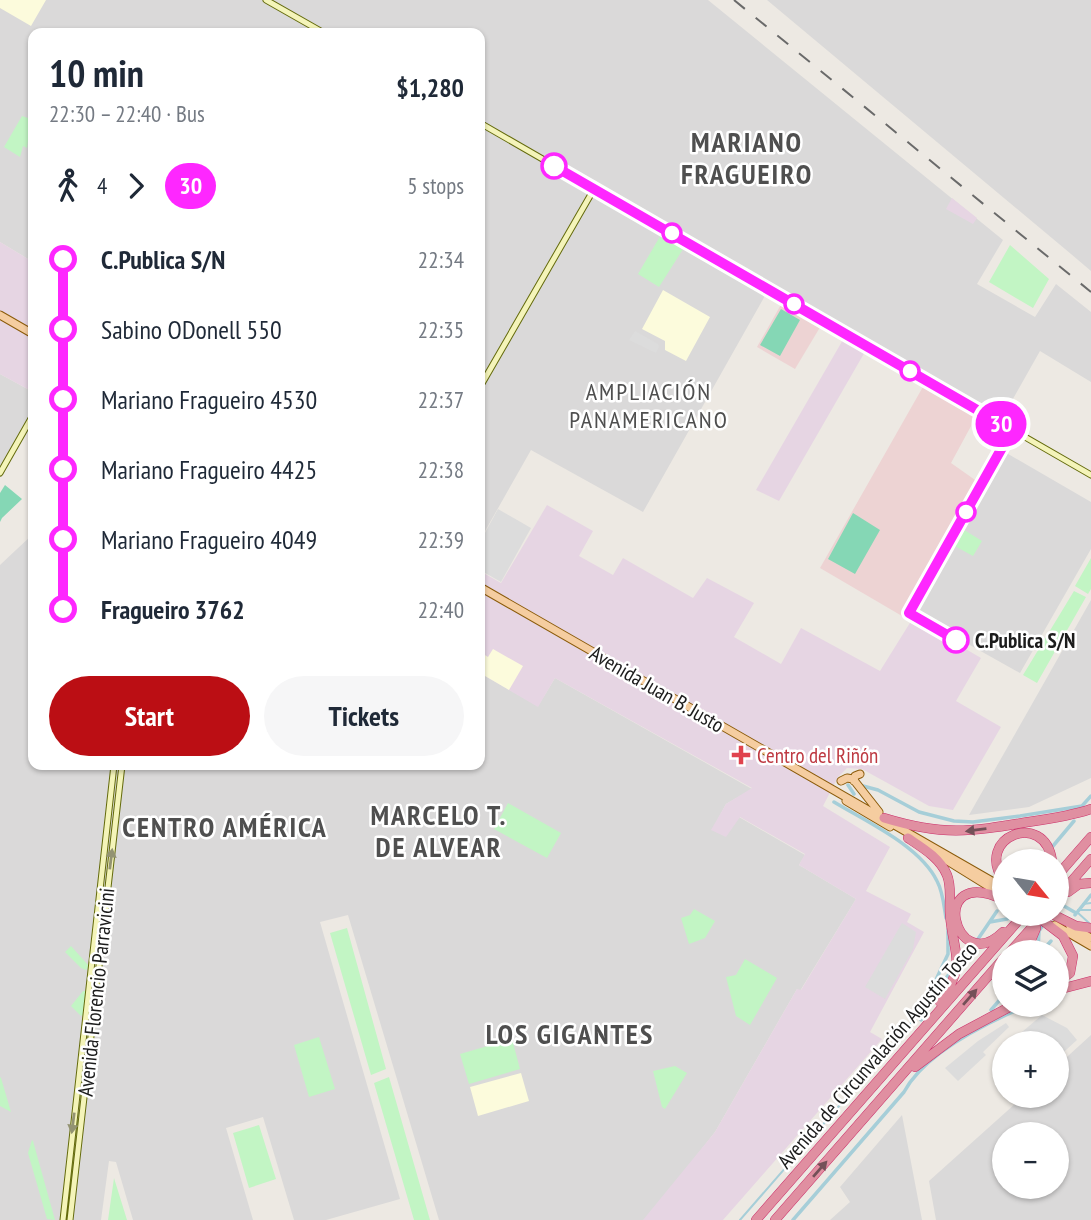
<!DOCTYPE html>
<html lang="en">
<head>
<meta charset="utf-8">
<style>
	body { margin:0; font-family:"PT Sans Narrow",sans-serif; background:#f6f6f7; color:#1f2937; height:100vh; display:flex; flex-direction:column; font-size:26px; white-space:nowrap }
	* { box-sizing:border-box; margin:0 }
	p { font-size:23px; color:#747a83 }
	.icon { flex:none; width:38px; height:38px; fill:none; stroke:currentColor; stroke-width:2; stroke-linecap:round; stroke-linejoin:round }
	.map { position:relative; flex:1; overflow:hidden }
	.sheet { position:absolute; left:28px; top:28px; width:457px; height:742px; display:flex; flex-direction:column; background:#fff; border-radius:14px; box-shadow:0 2px 5px #0004 }
	.sheet>* { flex:none }
	.badge { padding:0 14px; border-radius:23px; font-size:24px; line-height:46px }
	.needle { width:46px; rotate:120deg }
	.controls { position:absolute; left:992px; top:849px; display:grid; gap:14px }
	.controls a { display:grid; place-items:center; width:77px; height:77px; border-radius:50%; background:#fff; box-shadow:0 2px 5px #0004; font-size:35px }
	.map>.badge { position:absolute; translate:-50% -50%; box-shadow:0 0 0 4px #fff }
	.legs { display:flex; align-items:center; gap:10px; height:77px; padding:0 21px; font-size:23px }
	.legs p { margin-inline-start:auto }
	.summary { display:flex; align-items:center; justify-content:space-between; height:119px; padding:0 21px }
	h1 { font-size:38px; font-weight:700; line-height:52px }
	.button { display:flex; gap:14px; margin-top:auto; padding:14px 21px }
	.button a { flex:1; height:80px; border-radius:42px; background:#bb0e14; color:#fff; font-size:28px; font-weight:700; line-height:80px; text-align:center }
	.button a+a { background:#f6f6f7; color:#1f2937 }
	ul { padding:0 21px; list-style:none }
	li { display:flex; align-items:center; gap:24px; height:70px; font-size:26px }
	li i { display:grid; place-items:center; width:10px; height:100%; margin:0 9px; background:currentColor }
	li i::after { content:''; width:18px; height:18px; margin:-9px; border:5px solid; border-radius:50%; background:#fff }
	li p { margin-inline-start:auto }
	li:first-child i { background:linear-gradient(#0000 50%,currentColor 0) }
	li:last-child i { background:linear-gradient(currentColor 50%,#0000 0) }
	.map>svg:first-child { display:block }
	.residential { fill:#dad9d9; fill-rule:evenodd }
	.commercial { fill:#edd3d3 }
	.industrial { fill:#e6d5e3 }
	.education { fill:#fcfbdc }
	.park { fill:#c2f5c4 }
	.pitch { fill:#85d7b5 }
	.parking { fill:#dcdcdc }
	.lines { fill:none; stroke-linecap:round; stroke-linejoin:round }
	.stream { stroke:#a6ced8; stroke-width:2 }
	.canal { stroke:#a6ced8; stroke-width:3.5 }
	.secondary-casing { stroke:#646b0c; stroke-width:7 }
	.primary-casing { stroke:#8b5b0a; stroke-width:9 }
	.highway-casing { stroke:#cb306a; stroke-width:10 }
	.secondary { stroke:#f4f4b9; stroke-width:5 }
	.primary { stroke:#f5cda0; stroke-width:7 }
	.highway { stroke:#e08fa1; stroke-width:9 }
	.rail { stroke:#6a6a6a; stroke-width:2; stroke-dasharray:14 14; stroke-linecap:butt }
	.highway-bridge-casing { stroke:#cb306a; stroke-width:10; stroke-linecap:butt }
	.highway-bridge { stroke:#e08fa1; stroke-width:9 }
	.oneway { fill:#745058 }
	.oneway2 { fill:#939372 }
	.line-1-casing { stroke:#fff; stroke-width:16 }
	.line-1 { stroke:#fe27ff; stroke-width:10 }
	.stop-1-dot { fill:#fff; stroke:#fe27ff; stroke-width:3.5 }
	.health-dot { fill:#e0444e; stroke:#fff; stroke-width:2.5 }
	.labels { text-anchor:middle; dominant-baseline:central; stroke-width:5; stroke-linejoin:round; paint-order:stroke }
	.stop-label { font-size:21px; font-weight:bold; fill:#1c1c1c; stroke:#fff; text-anchor:start }
	.street-label { font-size:21px; fill:#1c1c1c; stroke:#fff }
	.health-label { font-size:21px; fill:#be3a42; stroke:#fff; text-anchor:start }
	.quarter-label { font-size:24px; letter-spacing:2px; fill:#4f4f4f; stroke:#fff }
	.district-label { font-size:28px; font-weight:bold; letter-spacing:2px; fill:#4f4f4f; stroke:#fff }
</style>
</head>
<body>
<div class="map">
<svg width="1091" height="1220" viewBox="0 0 1091 1220">
	<rect width="100%" height="100%" fill="#ede9e3"/>
	<path class="residential" d="M0,0H708L1003,240L977,284L1035,317L1056,284L1091,312V382L1040,351L1001,420L771,285L643,512L531,450L480,540V33H254L250,31L249,33H33V262L0,242Z
		M767,0H1091V271L1071,254Z
		M0,374L33,392V411L0,468Z
		M1003,451L1091,502V549L1020,673L911,612Z
		M33,534V765H480V673L538,706L555,678L752,789L726,804L712,830L739,817L805,855L799,865L856,899L800,991L797,989L715,1132L660,1202L681,1220H439L348,915L320,922L400,1199L326,1220H294L263,1117L226,1128L253,1220H133L116,1162L109,1161L101,1220H0V565Z
		M1091,600V778L1029,807L969,815Z
		M1091,1035V1220H936L929,1181L1024,1096H1057V1066ZM1004,1134H1057V1186H1004Z
		M902,1115L922,1220H830L850,1202L840,1187Z"/>
	<path class="commercial" d="M783,301L822,324L795,369L757,347Z
		M924,385L977,415L951,463L978,482L902,616L820,568Z"/>
	<path class="industrial" d="M952,198L977,218L973,224L946,209Z
		M0,242L33,262V392L0,374Z
		M844,338L866,350L779,501L756,490Z
		M547,505L593,531L579,556L613,575L623,558L693,598L707,578L754,603L734,637L781,664L801,628L880,671L913,618L981,658L956,701L1001,727L953,810L929,806L862,769L847,768L838,777L823,806L890,847L866,891L911,914L907,922L924,932L870,1032L882,1039L723,1220H643L715,1132L797,989L801,990L856,899L799,865L805,854L740,817L726,837L711,830L726,804L752,788L555,678L538,707L480,673V571L501,583Z"/>
	<path class="education" d="M0,0H46L31,26L0,8Z
		M663,290L710,317L686,361L665,350V341L642,329Z
		M493,649L523,666L509,690L480,673V652L488,657Z
		M521,1073L529,1101L478,1116L470,1087Z"/>
	<path class="park" d="M22,116L31,119L27,148L23,146L20,157L4,147Z
		M662,233L685,246L659,287L638,274Z
		M1010,245L1049,279L1033,308L989,282Z
		M961,528L982,541L973,556L951,544Z
		M1091,558V589L1088,594L1075,586Z
		M1074,591L1086,597L1037,683L1023,675Z
		M508,803L561,833L547,858L494,829Z
		M694,909L715,921L705,938L689,944L681,918L690,915Z
		M347,928L386,1069L371,1075L330,933Z
		M71,946L89,966L86,970L81,968L65,952Z
		M745,959L777,978L750,1025L736,1016L726,977L736,975Z
		M83,991H86L83,1015L81,1016L71,1006Z
		M319,1037L335,1089L309,1097L294,1045Z
		M512,1039L520,1069L469,1084L460,1054Z
		M675,1066L687,1073L665,1109L662,1107L653,1071Z
		M0,1077L1,1078L11,1112L0,1106Z
		M389,1077L430,1220H414L374,1083Z
		M259,1125L276,1179L249,1188L233,1133Z
		M32,1140L33,1141L55,1220L47,1219L28,1153Z
		M114,1178L127,1220H108Z"/>
	<path class="pitch" d="M781,309L800,320L780,356L760,345Z
		M5,485L22,499L2,518L0,522V493Z
		M853,513L880,530L855,574L828,559Z"/>
	<path class="parking" d="M635,331L658,344L659,347L656,353L629,340Z
		M498,509L531,528L501,582L480,570V542Z
		M902,923L916,932L913,949L885,999L865,987Z
		M1042,1015L1067,1028L1077,1040L1057,1058V1043H1032L1022,1032Z
		M1006,1023L1009,1027L983,1052L986,1055L958,1081L945,1068L978,1041Z"/>
	<g class="lines">
		<path class="stream" d="M1083,904L1091,903
			M1078,910H1091
			M1077,912L1089,923
			M740,1220L912,1022L927,999"/>
		<path class="canal" d="M848,785L854,794
			M863,786L878,790L919,812L954,821L973,822L1020,816L1082,806L1091,796
			M834,802C867,822 920,846 937,881C943,892 944,906 946,918
			M1053,846L1074,821
			M1039,861L1045,854
			M1057,908L1064,906L1076,913
			M1075,915L1091,895
			M990,922L1007,919L1015,914
			M978,939L997,911
			M1038,952L1039,931L1044,923
			M1041,952L1051,941
			M961,957L973,945
			M927,999L948,954V929
			M991,1010L1004,995
			M921,1020L931,997L953,969
			M793,1220L904,1092C926,1051 990,1021 1031,1004"/>
		<defs>
			<path id="secondary" d="M266,0L324,33
				M480,123L1091,475
				M480,387L594,189
				M0,473L33,415
				M63,1220L114,765
				M70,1220L122,765"/>
			<path id="primary" d="M0,315L33,334
				M480,587L1004,888
				M841,781L847,778L853,779L879,812
				M854,781L855,776L860,774
				M846,801L890,827
				M933,852L1004,896
				M1055,925L1091,946
				M1070,926L1091,938"/>
			<path id="highway" d="M884,818C943,836 969,832 1028,822C1049,819 1071,816 1091,809
				M908,838C923,848 940,858 947,875C952,887 949,901 950,914C953,955 968,963 940,1002
				M1057,876L1091,837
				M1004,881C973,837 1045,809 1052,861
				M1068,892L1079,884L1091,883
				M1057,898L1091,859
				M1052,914L1076,926L1091,928
				M1046,923L1063,936L1073,956L1070,973L1057,982
				M1003,932C954,980 926,862 1004,900
				M1010,952L1044,914
				M1026,952L1036,928
				M1057,990L1091,981
				M915,1067L959,1034L1015,1004
				M756,1220L1024,914
				M775,1220L1004,958"/>
		</defs>
		<use href="#secondary" class="secondary-casing"/>
		<use href="#primary" class="primary-casing"/>
		<use href="#highway" class="highway-casing"/>
		<use href="#secondary" class="secondary"/>
		<use href="#primary" class="primary"/>
		<use href="#highway" class="highway"/>
		<path class="rail" d="M734,0L1091,292"/>
		<defs>
			<path id="highway-bridge" d="M1034,914L1046,923"/>
		</defs>
		<use href="#highway-bridge" class="highway-bridge-casing"/>
		<use href="#highway-bridge" class="highway-bridge"/>
	</g>
	<defs><path id="oneway-solid" d="M-6-.8H1V-3.2L6.5 0L1 3.2V.8H-6Z" transform="scale(1.75)"/></defs>
	<g class="oneway">
		<use href="#oneway-solid" transform="translate(976 830) rotate(173)"/>
		<use href="#oneway-solid" transform="translate(970 997) rotate(-49)"/>
		<use href="#oneway-solid" transform="translate(820 1169) rotate(-49)"/>
	</g>
	<g class="oneway2">
		<use href="#oneway-solid" transform="translate(111 859) rotate(-83)"/>
		<use href="#oneway-solid" transform="translate(73 1123) rotate(97)"/>
	</g>
	<g class="lines">
		<defs>
			<path id="line-1" d="M554,166L1012,430L909,613L956,640"/>
		</defs>
		<use href="#line-1" class="line-1-casing"/>
		<use href="#line-1" class="line-1"/>
	</g>
	<g class="stop-1-dot">
		<circle cx="554" cy="166" r="12"/>
		<circle cx="672" cy="233" r="9"/>
		<circle cx="794" cy="304" r="9"/>
		<circle cx="910" cy="371" r="9"/>
		<circle cx="966" cy="512" r="9"/>
		<circle cx="956" cy="640" r="12"/>
	</g>
	<path class="health-dot" d="M737.5 744.5h7v7h7v7h-7v7h-7v-7h-7v-7h7z"/>
	<g class="labels">
		<g class="stop-label">
			<text x="975" y="640">C.Publica S/N</text>
		</g>
		<g class="street-label">
			<text transform="translate(657 689) rotate(30)">Avenida Juan B. Justo</text>
			<text transform="translate(96 992) rotate(-84)">Avenida Florencio Parravicini</text>
			<text transform="translate(877 1055) rotate(-49)">Avenida de Circunvalación Agustín Tosco</text>
		</g>
		<g class="health-label">
			<text x="757" y="755">Centro del Riñón</text>
		</g>
		<g class="quarter-label">
			<text x="649" y="391">AMPLIACIÓN<tspan x="649" dy="28">PANAMERICANO</tspan></text>
		</g>
		<g class="district-label">
			<text x="747" y="141">MARIANO<tspan x="747" dy="32">FRAGUEIRO</tspan></text>
			<text x="439" y="814">MARCELO T.<tspan x="439" dy="32">DE ALVEAR</tspan></text>
			<text x="225" y="826">CENTRO AMÉRICA</text>
			<text x="570" y="1033">LOS GIGANTES</text>
		</g>
	</g>
</svg>
<div class="controls">
<a><svg class="needle" viewBox="-14 -14 28 28"><path d="M0-13l5 13h-10z" fill="#e53935"/><path d="M0 13l5-13h-10z" fill="#747a83"/></svg></a>
<a><svg class="icon" aria-label="layers" viewBox="0 0 24 24"><path d="M12 4l9 5-9 5-9-5zM3 14l9 5 9-5"/></svg></a>
<a>+</a>
<a>−</a>
</div>
<b class="badge" style="left:1001px;top:424px;background:#fe27ff;color:#fff">30</b>
<section class="sheet">
<div class="summary"><div><h1>10 min</h1><p>22:30 – 22:40 · Bus</p></div><b>$1,280</b></div>
<div class="legs"><svg class="icon" aria-label="walk" viewBox="0 0 24 24"><circle cx="13" cy="4" r="2"/><path d="M13 8l-2 6 4 7M11 14l-3 7M7 12l3-4h3l4 4"/></svg>4<svg class="icon" aria-label="forward" viewBox="0 0 24 24"><path d="M9 5l7 7-7 7"/></svg><b class="badge" style="background:#fe27ff;color:#fff">30</b><p>5 stops</p></div>
<ul>
<li><i style="color:#fe27ff"></i><b>C.Publica S/N</b><p>22:34</p></li>
<li><i style="color:#fe27ff"></i><span>Sabino ODonell 550</span><p>22:35</p></li>
<li><i style="color:#fe27ff"></i><span>Mariano Fragueiro 4530</span><p>22:37</p></li>
<li><i style="color:#fe27ff"></i><span>Mariano Fragueiro 4425</span><p>22:38</p></li>
<li><i style="color:#fe27ff"></i><span>Mariano Fragueiro 4049</span><p>22:39</p></li>
<li><i style="color:#fe27ff"></i><b>Fragueiro 3762</b><p>22:40</p></li>
</ul>
<div class="button"><a>Start</a><a>Tickets</a></div>
</section>
</div>
</body>
</html>
